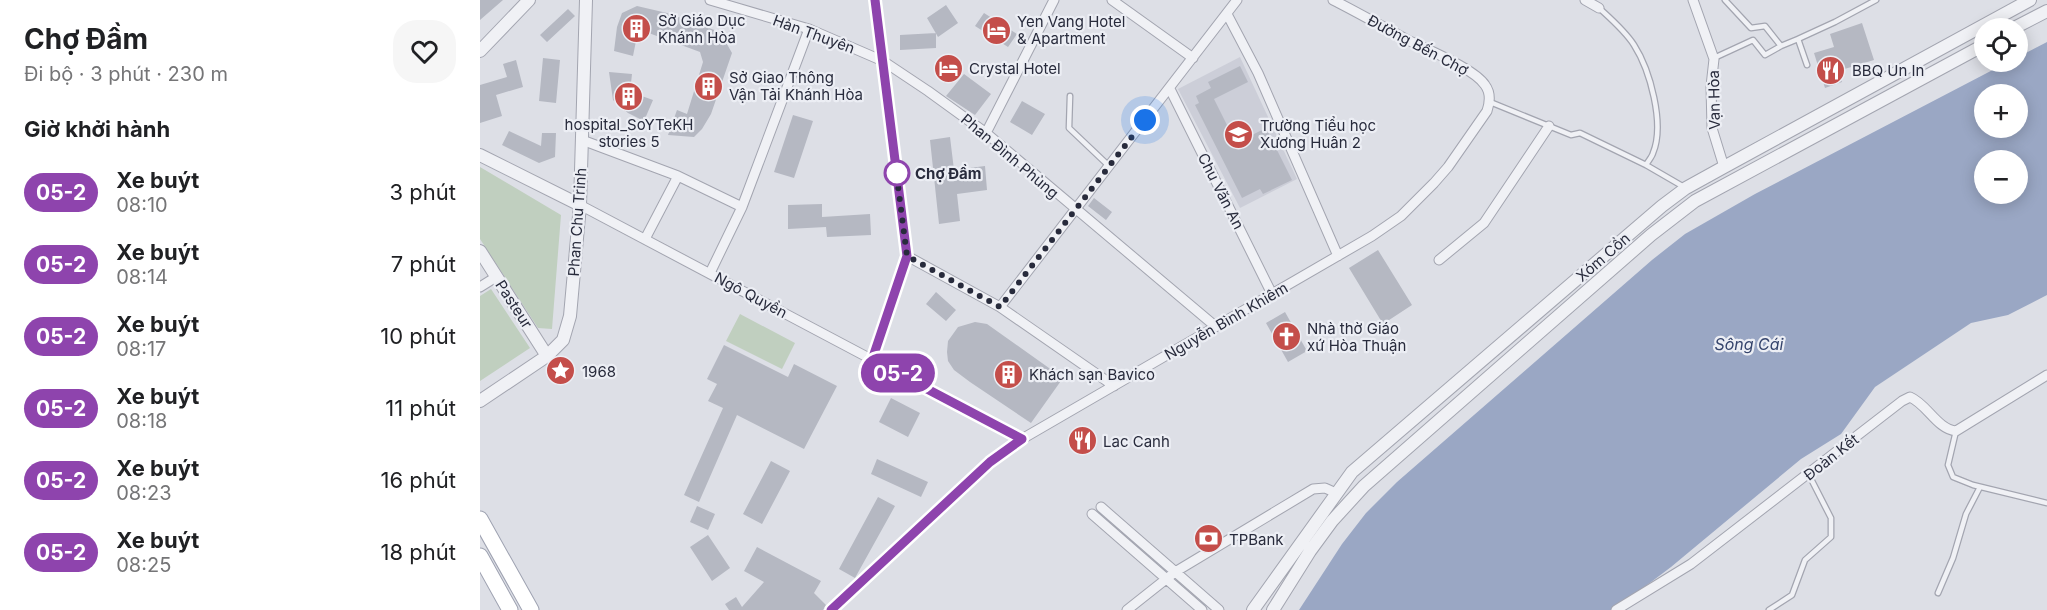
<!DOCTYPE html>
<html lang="vi">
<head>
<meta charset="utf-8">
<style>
	body { margin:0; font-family:Inter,sans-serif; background:#f6f6f6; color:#202124; height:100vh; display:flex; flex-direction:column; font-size:22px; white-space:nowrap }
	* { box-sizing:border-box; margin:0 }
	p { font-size:20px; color:#757577 }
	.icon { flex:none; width:33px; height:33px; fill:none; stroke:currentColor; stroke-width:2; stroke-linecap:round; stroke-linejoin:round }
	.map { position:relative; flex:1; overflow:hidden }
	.side { display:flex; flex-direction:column; background:#fff; width:480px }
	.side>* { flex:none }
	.badge { padding:0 12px; border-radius:20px; font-size:21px; line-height:39px }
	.fabs { position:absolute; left:1494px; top:18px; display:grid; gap:12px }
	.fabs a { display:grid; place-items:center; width:54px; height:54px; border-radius:50%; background:#fff; box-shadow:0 3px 15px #0003; font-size:30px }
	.you { position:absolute; width:30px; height:30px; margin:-15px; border:4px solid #fff; border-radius:50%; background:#1a73e8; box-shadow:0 0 0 9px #1a73e833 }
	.map>.badge { position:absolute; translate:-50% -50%; box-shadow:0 0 0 3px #fff }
	h2 { padding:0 24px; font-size:22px; line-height:54px }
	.round { display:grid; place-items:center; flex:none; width:63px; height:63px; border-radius:24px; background:#f6f6f6 }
	.overview { display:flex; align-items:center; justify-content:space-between; height:102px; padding:0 24px }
	h1 { font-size:28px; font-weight:700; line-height:45px }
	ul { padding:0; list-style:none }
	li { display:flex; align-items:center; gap:18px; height:72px; padding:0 24px }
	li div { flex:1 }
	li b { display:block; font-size:22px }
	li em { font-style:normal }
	li .badge { min-width:66px; font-weight:700; text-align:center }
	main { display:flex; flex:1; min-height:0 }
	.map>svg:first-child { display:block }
	.built { fill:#ccced8 }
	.green { fill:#c0cfbf }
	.water { fill:#9aa7c4; fill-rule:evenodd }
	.building { fill:#b5b8c2 }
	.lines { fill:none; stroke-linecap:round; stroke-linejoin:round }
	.service-casing { stroke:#a3a5b0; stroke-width:7 }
	.minor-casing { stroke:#a3a5b0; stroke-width:11 }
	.tertiary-casing { stroke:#a3a5b0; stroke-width:14 }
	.primary-casing { stroke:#9ea2b1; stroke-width:17 }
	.service { stroke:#f0f1f5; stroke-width:4.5 }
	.minor { stroke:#f0f1f5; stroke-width:9 }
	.tertiary { stroke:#f0f1f5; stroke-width:12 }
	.primary { stroke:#fff; stroke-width:15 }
	.line-casing { stroke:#fff; stroke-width:14 }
	.line { stroke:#8e44ad; stroke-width:9 }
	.walk { stroke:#282b3c; stroke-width:6; stroke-dasharray:0 10.8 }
	.stop-dot { fill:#fff; stroke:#8e44ad; stroke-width:3 }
	.labels { text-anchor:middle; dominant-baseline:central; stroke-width:4.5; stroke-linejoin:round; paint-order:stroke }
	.poi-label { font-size:15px; fill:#282b3c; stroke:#eceef4; text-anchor:start }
	.street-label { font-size:15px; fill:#282b3c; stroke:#eceef4 }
	.stop-label { font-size:15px; font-weight:bold; fill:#282b3c; stroke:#eceef4; text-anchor:start }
	.water-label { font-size:16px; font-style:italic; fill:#35446c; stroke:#eceef4 }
</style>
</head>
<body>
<main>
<section class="side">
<div class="overview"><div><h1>Chợ Đầm</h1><p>Đi bộ · 3 phút · 230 m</p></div><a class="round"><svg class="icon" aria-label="heart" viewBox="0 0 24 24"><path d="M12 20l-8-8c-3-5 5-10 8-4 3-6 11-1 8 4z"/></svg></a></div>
<h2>Giờ khởi hành</h2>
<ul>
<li><span class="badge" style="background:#8e44ad;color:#fff">05-2</span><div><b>Xe buýt</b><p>08:10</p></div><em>3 phút</em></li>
<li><span class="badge" style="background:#8e44ad;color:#fff">05-2</span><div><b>Xe buýt</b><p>08:14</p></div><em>7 phút</em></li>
<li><span class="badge" style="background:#8e44ad;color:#fff">05-2</span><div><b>Xe buýt</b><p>08:17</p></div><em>10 phút</em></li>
<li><span class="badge" style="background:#8e44ad;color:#fff">05-2</span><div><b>Xe buýt</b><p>08:18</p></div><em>11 phút</em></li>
<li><span class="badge" style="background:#8e44ad;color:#fff">05-2</span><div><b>Xe buýt</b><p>08:23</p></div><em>16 phút</em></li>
<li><span class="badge" style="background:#8e44ad;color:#fff">05-2</span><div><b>Xe buýt</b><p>08:25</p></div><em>18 phút</em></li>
</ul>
</section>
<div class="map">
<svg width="1567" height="610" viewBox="0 0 1567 610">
	<rect width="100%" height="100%" fill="#dddfe6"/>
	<path class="built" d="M760,57L817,179L760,208L698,89Z"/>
	<path class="green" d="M0,167L81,215L72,329L58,328L0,239Z
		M11,289L50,348L0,381V296Z
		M260,314L315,343L302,369L246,341Z"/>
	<path class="water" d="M1567,42V295L1528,315L1491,323L1395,387L1361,434L1321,459L1191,567L1134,610H819L862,544L886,513L917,482L1172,260L1205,234L1275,194L1528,62H1538V57ZM1504,94H1538V128H1504ZM1504,160H1538V194H1504Z"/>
	<path class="building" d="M0,0H23L0,20Z
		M466,5L478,23L458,37L447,18Z
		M157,6L187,13L240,32L252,53L231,114L222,129L214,137L188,135L197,110L207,114L223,62L220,52L166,32L157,36L153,56L134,51L137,27L142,13Z
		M88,9L95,16L67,42L60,35Z
		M504,13L537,34L528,47L495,26Z
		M1382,23L1394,60L1358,71L1362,82L1345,88L1334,53L1354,47L1350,34Z
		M456,33V48L420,50V35Z
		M63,58L80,60L76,103L59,101Z
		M36,60L43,87L16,95L22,116L0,123V85L27,77L23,64Z
		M760,66L768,82L734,99L756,143L786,128L812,180L783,194L780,189L762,198L715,105L719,103L716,96L731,88L728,82Z
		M129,72L152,74L151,83L155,91L159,95L173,100L164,121L148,113L133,100Z
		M484,74L511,94L495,115L466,96Z
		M542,101L565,114L552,135L530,122Z
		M313,115L333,121L314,178L294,172Z
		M29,131L61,146L62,133H76L75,157L59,163L22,145Z
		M470,137L474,170L505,166L507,190L477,194L480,221L459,224L450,140Z
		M614,198L632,212L626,220L608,206Z
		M342,204V217L390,214L391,235L347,237L346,227L308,229V205Z
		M898,250L932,305L903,324L869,268Z
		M456,292L476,310L466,321L446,304Z
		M805,312L827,351L808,362L786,323Z
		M495,322L507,324L583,378L551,423L490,382L474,370L468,361L467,352L468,341L478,327Z
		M244,345L308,377L314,364L357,386L324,449L257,415L219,502L204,495L243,408L228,401L237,384L227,379Z
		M411,398L440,413L428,437L399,422Z
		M397,459L448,482L441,497L391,474Z
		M291,461L310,471L282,524L263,514Z
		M398,497L415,506L375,578L359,569Z
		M217,506L235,514L228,530L210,522Z
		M228,535L250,568L232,581L210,547Z
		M277,547L341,581L334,593L346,605L343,610H249L245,604L256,597L262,607L284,582L264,571Z"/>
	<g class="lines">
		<defs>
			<path id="service" d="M1245,0L1271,28L1285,26L1301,46L1318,39L1327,65
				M1119,8C1131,19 1145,31 1154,45C1170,70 1185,124 1173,153C1172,157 1168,161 1166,165
				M1318,39L1355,22L1396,0
				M1234,58L1273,40L1285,55L1301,46
				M590,96L589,128L629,166
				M1010,102L1091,135L1100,133L1166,165L1204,187
				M1476,431L1468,465L1473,477L1493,485L1567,503
				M1458,593L1473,558L1486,514L1500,487
				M1289,610L1312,595L1325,560L1351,537V518L1329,475"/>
			<path id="minor" d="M230,0L329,29L403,61L448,91L506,133L735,326
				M632,0L713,58
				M1105,0L1119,8
				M1213,0L1234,59L1231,86L1232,128L1244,167
				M747,14L778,73L858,256
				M690,89L792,294
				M506,133L574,0
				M102,140L198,176L262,207L329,29
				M100,205L542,439
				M165,239L198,176
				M427,256L520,307L634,386
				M959,260L1004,223L1069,126
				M230,273L262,207
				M0,287L16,277
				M520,307L757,0
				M392,360L427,256L395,0
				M621,507L739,610
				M612,514L722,610
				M350,610L510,462L542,439L892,236L921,216L954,183L968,167L1007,111C1010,102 1011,93 1005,85C994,68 945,49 926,39C901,26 877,12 853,0
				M647,610L695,572L833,489L845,488L856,493
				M1136,610L1211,564L1422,401L1430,397C1447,404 1457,429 1476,431L1567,375"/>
			<path id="tertiary" d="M1534,28L1567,11
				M0,51L49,0
				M0,155L100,205
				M0,251L67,356
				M0,401L67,356L83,340L90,316L100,205L106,0
				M773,610L872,472L1182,206L1206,188L1244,167L1550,0
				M793,610L830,551L852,521L884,486L1171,235L1215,201L1504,45"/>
			<path id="primary" d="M0,519L51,610
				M0,556L30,610"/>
		</defs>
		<use href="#service" class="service-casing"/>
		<use href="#minor" class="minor-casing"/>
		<use href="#tertiary" class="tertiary-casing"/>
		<use href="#primary" class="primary-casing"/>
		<use href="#service" class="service"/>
		<use href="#minor" class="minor"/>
		<use href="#tertiary" class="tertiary"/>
		<use href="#primary" class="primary"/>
	</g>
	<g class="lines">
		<defs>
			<path id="line" d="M351,610L510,462L542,439L392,360L427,256L395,0"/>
		</defs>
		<use href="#line" class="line-casing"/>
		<use href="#line" class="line"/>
		<path class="walk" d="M417,173L416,170L427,256L520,307L665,120"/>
	</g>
	<defs>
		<symbol id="building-disc" viewBox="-11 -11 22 22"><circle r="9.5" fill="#c44e4a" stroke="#eceef4"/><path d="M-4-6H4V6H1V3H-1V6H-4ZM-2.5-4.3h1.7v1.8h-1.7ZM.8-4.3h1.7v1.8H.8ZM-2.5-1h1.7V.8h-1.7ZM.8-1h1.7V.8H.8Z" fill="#fff"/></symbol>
		<symbol id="hotel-disc" viewBox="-11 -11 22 22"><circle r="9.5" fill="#c44e4a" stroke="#eceef4"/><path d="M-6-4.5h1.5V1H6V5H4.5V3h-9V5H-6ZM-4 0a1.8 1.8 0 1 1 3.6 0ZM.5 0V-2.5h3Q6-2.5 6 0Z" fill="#fff"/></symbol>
		<symbol id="restaurant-disc" viewBox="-11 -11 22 22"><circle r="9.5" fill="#c44e4a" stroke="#eceef4"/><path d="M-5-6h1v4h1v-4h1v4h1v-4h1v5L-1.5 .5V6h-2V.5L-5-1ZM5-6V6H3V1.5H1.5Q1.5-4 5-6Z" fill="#fff"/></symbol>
		<symbol id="school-disc" viewBox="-11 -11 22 22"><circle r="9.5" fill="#c44e4a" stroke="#eceef4"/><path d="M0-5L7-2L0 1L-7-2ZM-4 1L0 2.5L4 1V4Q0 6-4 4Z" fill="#fff"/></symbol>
		<symbol id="church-disc" viewBox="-11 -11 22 22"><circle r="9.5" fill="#c44e4a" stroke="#eceef4"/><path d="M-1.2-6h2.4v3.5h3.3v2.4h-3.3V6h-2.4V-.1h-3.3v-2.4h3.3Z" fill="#fff"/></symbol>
		<symbol id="sight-disc" viewBox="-11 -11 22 22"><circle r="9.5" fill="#c44e4a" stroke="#eceef4"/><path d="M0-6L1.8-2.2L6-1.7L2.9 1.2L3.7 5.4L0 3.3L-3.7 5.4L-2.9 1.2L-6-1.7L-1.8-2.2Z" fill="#fff"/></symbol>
		<symbol id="bank-disc" viewBox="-11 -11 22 22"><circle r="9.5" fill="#c44e4a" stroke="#eceef4"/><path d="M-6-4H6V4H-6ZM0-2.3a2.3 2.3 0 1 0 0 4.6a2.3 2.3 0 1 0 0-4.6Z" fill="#fff"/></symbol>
	</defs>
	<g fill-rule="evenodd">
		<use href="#building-disc" x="140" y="12" width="33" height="33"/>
		<use href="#hotel-disc" x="500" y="14" width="33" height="33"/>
		<use href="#hotel-disc" x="452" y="52" width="33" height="33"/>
		<use href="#restaurant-disc" x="1334" y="54" width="33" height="33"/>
		<use href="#building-disc" x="212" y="70" width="33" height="33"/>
		<use href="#building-disc" x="132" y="80" width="33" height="33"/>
		<use href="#school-disc" x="742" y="118" width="33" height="33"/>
		<use href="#church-disc" x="790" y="320" width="33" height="33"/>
		<use href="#sight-disc" x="64" y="354" width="33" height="33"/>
		<use href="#building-disc" x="512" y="358" width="33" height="33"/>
		<use href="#restaurant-disc" x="586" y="424" width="33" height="33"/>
		<use href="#bank-disc" x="712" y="522" width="33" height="33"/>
	</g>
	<circle class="stop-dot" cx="417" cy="173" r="12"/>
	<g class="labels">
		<g class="poi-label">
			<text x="178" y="20">Sở Giáo Dục<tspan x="178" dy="17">Khánh Hòa</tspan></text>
			<text x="537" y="21">Yen Vang Hotel<tspan x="537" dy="17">&amp; Apartment</tspan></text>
			<text x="489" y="68">Crystal Hotel</text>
			<text x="1372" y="70">BBQ Un In</text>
			<text x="249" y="77">Sở Giao Thông<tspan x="249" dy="17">Vận Tải Khánh Hòa</tspan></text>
			<text x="149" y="124" text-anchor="middle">hospital_SoYTeKH<tspan x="149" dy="17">stories 5</tspan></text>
			<text x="780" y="125">Trường Tiểu học<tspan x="780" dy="17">Xương Huân 2</tspan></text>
			<text x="827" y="328">Nhà thờ Giáo<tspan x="827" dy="17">xứ Hòa Thuận</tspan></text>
			<text x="102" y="371">1968</text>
			<text x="549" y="374">Khách sạn Bavico</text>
			<text x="623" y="441">Lac Canh</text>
			<text x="749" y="539">TPBank</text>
		</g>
		<g class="street-label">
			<text transform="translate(334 34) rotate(20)">Hàn Thuyên</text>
			<text transform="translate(938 45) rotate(28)">Đường Bến Chợ</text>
			<text transform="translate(1234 100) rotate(-91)">Vạn Hòa</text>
			<text transform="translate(530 156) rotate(40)">Phan Đình Phùng</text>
			<text transform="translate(741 191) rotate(63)">Chu Văn An</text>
			<text transform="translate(97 222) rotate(-86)">Phan Chu Trinh</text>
			<text transform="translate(1123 257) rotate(-41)">Xóm Cồn</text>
			<text transform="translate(271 295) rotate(28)">Ngô Quyền</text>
			<text transform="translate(34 304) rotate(57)">Pasteur</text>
			<text transform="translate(746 321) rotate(-30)">Nguyễn Bình Khiêm</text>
			<text transform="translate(1351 457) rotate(-38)">Đoàn Kết</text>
		</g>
		<g class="stop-label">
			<text x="435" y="173">Chợ Đầm</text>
		</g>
		<g class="water-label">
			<text x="1269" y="344">Sông Cái</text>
		</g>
	</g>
</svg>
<div class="fabs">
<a><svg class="icon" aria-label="locate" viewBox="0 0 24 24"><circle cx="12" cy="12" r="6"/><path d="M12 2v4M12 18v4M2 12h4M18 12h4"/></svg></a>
<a>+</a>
<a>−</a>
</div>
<div class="you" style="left:665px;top:120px"></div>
<b class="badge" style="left:418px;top:373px;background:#8e44ad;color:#fff">05-2</b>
</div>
</main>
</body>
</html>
